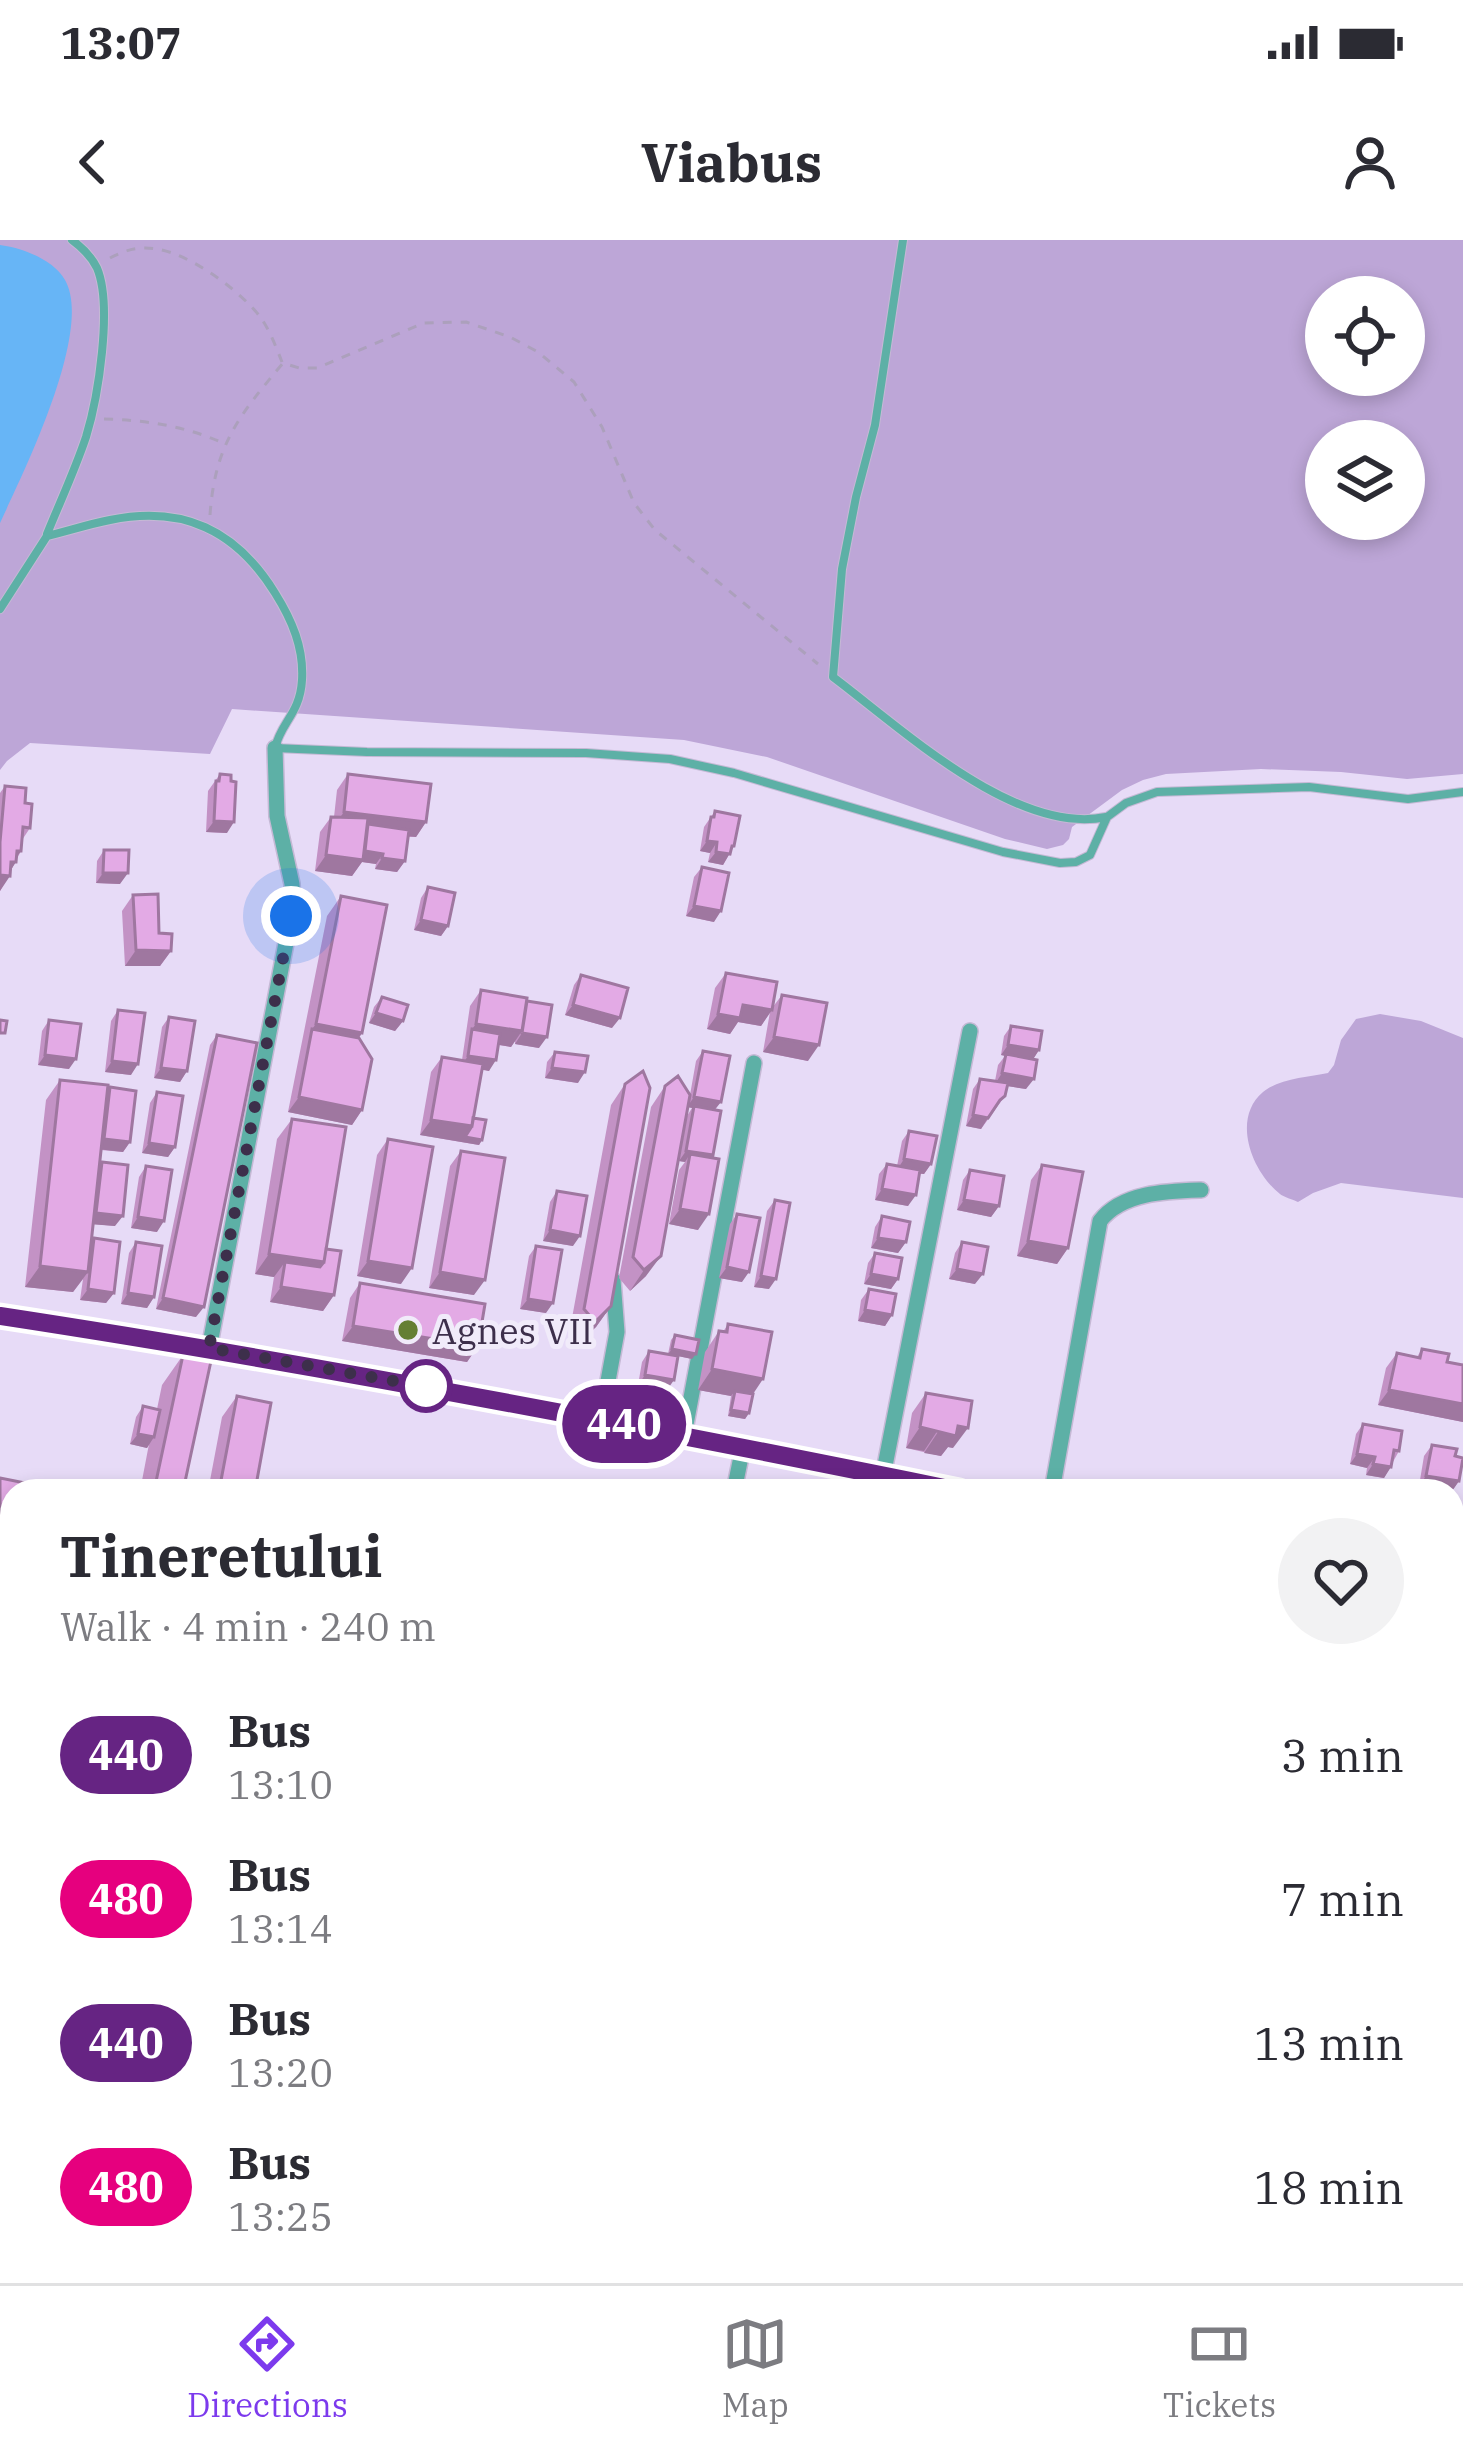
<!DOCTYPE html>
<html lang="en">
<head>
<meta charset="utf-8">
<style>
	body { margin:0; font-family:"IBM Plex Serif",serif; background:#f2f2f3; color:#2b2b33; height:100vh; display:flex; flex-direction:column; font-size:45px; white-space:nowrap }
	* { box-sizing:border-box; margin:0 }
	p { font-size:39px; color:#7c7c81 }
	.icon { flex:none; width:66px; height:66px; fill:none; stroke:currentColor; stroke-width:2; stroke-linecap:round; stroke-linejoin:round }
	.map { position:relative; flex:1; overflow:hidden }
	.side { position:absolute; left:0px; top:1239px; width:1464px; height:804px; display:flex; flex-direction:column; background:#fff; border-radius:36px 36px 0 0; box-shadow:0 6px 18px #0003 }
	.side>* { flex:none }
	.badge { padding:0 24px; border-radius:39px; font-size:42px; line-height:78px }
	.controls { position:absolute; left:1305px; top:36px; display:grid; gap:24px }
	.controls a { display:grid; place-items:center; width:120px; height:120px; border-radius:50%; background:#fff; box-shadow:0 6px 18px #0003; font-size:60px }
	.you { position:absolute; width:60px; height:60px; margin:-30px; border:9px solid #fff; border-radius:50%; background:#1a73e8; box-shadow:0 0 0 18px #1a73e833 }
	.map>.badge { position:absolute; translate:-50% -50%; box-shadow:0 0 0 6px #fff }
	.round { display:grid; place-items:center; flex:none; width:126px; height:126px; border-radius:63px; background:#f2f2f3 }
	.summary { display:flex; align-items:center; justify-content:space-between; height:204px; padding:0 60px }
	h1 { font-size:57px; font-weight:800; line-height:90px }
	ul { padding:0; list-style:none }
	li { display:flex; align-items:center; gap:36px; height:144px; padding:0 60px }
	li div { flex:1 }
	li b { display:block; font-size:45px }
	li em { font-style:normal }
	li .badge { min-width:132px; font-weight:700; text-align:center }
	.status { display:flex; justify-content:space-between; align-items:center; height:84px; padding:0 60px; background:#fff; direction:ltr }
	.status svg { height:33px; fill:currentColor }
	header { display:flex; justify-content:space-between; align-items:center; height:156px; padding:0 60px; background:#fff; font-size:54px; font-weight:800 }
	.tabs { display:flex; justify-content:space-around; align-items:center; height:168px; border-top:3px solid #e1e1e2; background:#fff; font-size:33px; color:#7c7c81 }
	.tabs a { display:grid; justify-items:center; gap:6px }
	.tabs .current { color:#7c3aed }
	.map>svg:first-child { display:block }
	.green { fill:#bda6d7; fill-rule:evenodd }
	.water { fill:#67b5f6 }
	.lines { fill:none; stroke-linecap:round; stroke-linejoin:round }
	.lane-casing { stroke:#c5b9d5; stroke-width:10 }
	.street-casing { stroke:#c5b9d5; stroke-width:18 }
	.secondary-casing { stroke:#c5b9d5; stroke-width:24 }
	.path { stroke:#aca0bc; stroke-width:3; stroke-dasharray:9 9; stroke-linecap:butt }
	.lane { stroke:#5db0a6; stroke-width:8 }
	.street { stroke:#5db0a6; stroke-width:15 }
	.secondary { stroke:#1a9287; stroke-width:21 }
	.wall { fill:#c392c5 }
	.shaded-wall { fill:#9f77a0 }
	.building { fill:#e3aae5; stroke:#9f77a0; stroke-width:3 }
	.line-casing { stroke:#fff; stroke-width:27 }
	.line { stroke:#662483; stroke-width:18 }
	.walk { stroke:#3d2f4b; stroke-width:12; stroke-dasharray:0 21.6 }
	.poi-dot { fill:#657f33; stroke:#f1ebfa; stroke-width:4.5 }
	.stop-dot { fill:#fff; stroke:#662483; stroke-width:6 }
	.labels { text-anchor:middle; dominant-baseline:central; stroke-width:10; stroke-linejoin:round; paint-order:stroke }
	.poi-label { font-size:36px; fill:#3d2f4b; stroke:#f1ebfa; text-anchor:start }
</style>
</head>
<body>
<div class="status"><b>13:07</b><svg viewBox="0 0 49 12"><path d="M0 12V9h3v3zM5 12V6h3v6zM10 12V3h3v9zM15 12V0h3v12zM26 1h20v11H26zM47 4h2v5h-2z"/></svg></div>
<header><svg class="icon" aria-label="back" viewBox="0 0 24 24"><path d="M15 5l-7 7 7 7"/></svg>Viabus<svg class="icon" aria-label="person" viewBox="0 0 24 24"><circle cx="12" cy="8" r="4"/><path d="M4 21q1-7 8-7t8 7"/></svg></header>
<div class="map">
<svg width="1463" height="2043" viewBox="0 0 1463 2043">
	<rect width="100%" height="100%" fill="#e7dbf7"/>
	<path class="green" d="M0,0H1463V534L1407,539L1341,532L1261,529L1166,534L1143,540L1122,550L1072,587L1069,599L1063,605L1047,609L1005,599L767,517L684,500L232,469L210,514L30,503L7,521L0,530ZM1326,57H1404V135H1326ZM1326,201H1404V279H1326Z
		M1380,774L1421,781L1463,798V958L1341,943L1313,953L1298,962C1296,961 1282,956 1280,954C1252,932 1231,879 1263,852C1278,839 1308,837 1328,833L1334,825L1341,800L1356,779Z
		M0,1616L12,1619V2031H90L87,2043H0Z"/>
	<path class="water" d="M0,5C22,8 53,19 65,40C94,90 23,234 0,283Z"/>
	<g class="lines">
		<defs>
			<path id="lane" d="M903,0L875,185L856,257L842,329L833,437C901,488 1016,596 1106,577
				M47,294C60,262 75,230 86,197C98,158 113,66 97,28C91,16 83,8 72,0
				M0,369L47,296C68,291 89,284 110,280C183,265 236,290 275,353C292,380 304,408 302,440C300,474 281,482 275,508L367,512L586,513L670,519L734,533L1003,612L1060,623L1076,622L1090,615L1107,577L1126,563L1157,552L1309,547L1408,559L1463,552
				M1452,1420L1455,1421
				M1452,1500L1463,1503
				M0,1588H9"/>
			<path id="street" d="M209,1109L293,666L292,644L277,576L275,508
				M601,1179L617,1092L613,1040
				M684,1195L754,823
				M883,1236L970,791
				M734,1251L743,1207
				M1052,1251L1100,981C1122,952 1168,951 1201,950
				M1452,1817L1463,1762
				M1408,2043L1411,2031"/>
			<path id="secondary" d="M0,1076C321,1125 640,1186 958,1251
				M1452,1350L1463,1353"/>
		</defs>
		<use href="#lane" class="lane-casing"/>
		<use href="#street" class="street-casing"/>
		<use href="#secondary" class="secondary-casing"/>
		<path class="path" d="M110,18C125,10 139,6 157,9C190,14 241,51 261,78C270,91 276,107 282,122
			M104,179C146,180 185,186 223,203
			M210,275C215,204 239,176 283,123L299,128H317L424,83L466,82L510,97L538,112L574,142L602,187L634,263L655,290L818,424
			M0,1625L5,1604
			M859,2043V2031"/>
		<use href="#lane" class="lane"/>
		<use href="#street" class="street"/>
		<use href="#secondary" class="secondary"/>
	</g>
	<path class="wall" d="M220,534L227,593L206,592L208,551Z
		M348,534L426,582L416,597H408L405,621L397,632L375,629L376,624L362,622L352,636L315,631L320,592L331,577H334L337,550Z
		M5,546L25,563L30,588L22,600L21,611L0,651V553Z
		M715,571L734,606L723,625L708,622L710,613L700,611L704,587Z
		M104,610L120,644L96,643L97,621Z
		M702,627L714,682L686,676L694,637Z
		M428,647L448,686L441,696L414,690L421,658Z
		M133,655L171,711L160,726H125L122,671Z
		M341,656L362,793L359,798L362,870L352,885L288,872L327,676Z
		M726,733L772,768L782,755L808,821L763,812L770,772L761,786L738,782L730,794L707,789L715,748Z
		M581,735L612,788L565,775L574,745Z
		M481,750L527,762L539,808L515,804V801L511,807L499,805L489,831L482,829L473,878L482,900L479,905L420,895L431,832L442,817L462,820L470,766Z
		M382,757L403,781L395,791L369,783L374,767Z
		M118,770L131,835L105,832L111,781Z
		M169,777L187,831L180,842L154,838L162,787Z
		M49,780L69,829L38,825L42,791Z
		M1011,786L1039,810L1033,819L1026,849L1007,846L1005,856L981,889L966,886L973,849L980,839L995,841L998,825L1005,816L1001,815L1004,796Z
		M217,795L196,1077L156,1069L210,805Z
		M703,811L715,870L713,915L698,990L669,984L679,930L685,922L679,921L687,876L692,868L688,867L646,1036L630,1051L619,1038L651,867L665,846L690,855L696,821Z
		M555,812L578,843L545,838L547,822Z
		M60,840L108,851L110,847L130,902L123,912L101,910L100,925L102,922L115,986L93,984L91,1003L94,998L114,1053L106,1063L80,1060L83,1039L73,1052L25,1047L46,860Z
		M625,844L611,1066L596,1087L580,1102L570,1089L611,865Z
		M157,852L175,907L168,917L142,913L150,863Z
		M292,879L326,1009L334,1055L323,1071L270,1062L274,1037L255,1034L277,899Z
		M909,891L931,924L924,934H919L908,966L875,960L879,934L887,924L897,926L902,901Z
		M388,899L401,1044L357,1036L377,915Z
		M461,911L474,1055L429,1048L450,926Z
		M1042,925L1068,1008L1057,1024L1017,1016L1031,940Z
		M146,926L157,992L131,988L139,937Z
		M970,930L999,966L991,977L957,970L963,940Z
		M557,951L573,1006L543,1001L550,962Z
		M775,960L769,1049L754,1047L767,971Z
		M737,974L742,1042L719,1038L730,984Z
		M882,976L906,1002L898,1013L871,1008L875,987Z
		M136,1002L154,1057L147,1068L121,1064L129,1013Z
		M962,1002L975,1044L949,1039L955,1013Z
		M536,1006L546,1073L520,1069L529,1016Z
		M875,1013L898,1039L891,1049L864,1044L868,1023Z
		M360,1043L478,1106L467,1122L342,1101L350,1058Z
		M869,1049L892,1075L885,1086L858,1081L861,1060Z
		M728,1084L753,1154L749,1173L745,1179L728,1176L731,1156L698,1150L705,1112L719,1091L723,1092Z
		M675,1095L692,1119L678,1116L667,1150L638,1145L642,1122L649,1111L668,1114L671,1100Z
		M1422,1109L1447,1122L1462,1125L1463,1123V1182L1378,1165L1386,1128L1397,1113L1417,1117Z
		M183,1115V1251H140L149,1204L147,1208L130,1204L136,1177L143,1166L157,1169L162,1145Z
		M926,1153L953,1208L948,1207L941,1216L906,1208L912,1173Z
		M237,1156L255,1251H208L222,1177Z
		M1363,1184L1399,1211L1384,1238L1366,1235L1367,1228L1350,1224L1356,1194Z
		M1432,1205L1455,1216L1459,1241L1452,1251L1419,1246L1424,1216Z
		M1463,1395V1479L1452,1477V1436L1459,1400Z
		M1462,1523H1463V1609L1452,1607V1536Z
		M1227,2031H1293L1291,2043H1225Z
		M1323,2031H1384L1381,2043H1321Z"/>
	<path class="shaded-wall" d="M344,572L426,582L416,597L333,587Z
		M214,581L234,582L227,593L206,592Z
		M707,601L717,602L710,613L700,611Z
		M732,606H734L723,625L708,622L716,612Z
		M17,611H21L13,622H16L7,636H10L0,651V635Z
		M365,611L383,614L376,624L362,622L352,636L315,631L326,615Z
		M382,618L405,621L397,632L375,629Z
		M103,633H128L120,644L96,643Z
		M694,666L721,671L714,682L686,676Z
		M421,680L448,686L441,696L414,690Z
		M136,710L171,711L160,726H125Z
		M573,765L620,778L612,788L565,775Z
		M743,765L772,770L761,786L738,782L730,794L707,789L718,774Z
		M376,773L403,781L395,791L369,783Z
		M316,784L362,793L348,813L312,789Z
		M476,784L522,791L511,807L470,800L472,789Z
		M522,793L547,797L539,808L515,804Z
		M774,797L819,805L808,821L763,812Z
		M1008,805L1039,810L1032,821L1001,815Z
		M45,815L76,819L69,829L38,825Z
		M468,816L496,820L489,831L461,826Z
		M112,821L138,824L131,835L105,832Z
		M161,828L187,831L180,842L154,838Z
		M552,828L585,832L578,843L545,838Z
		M1002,833L1034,839L1026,849L995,844Z
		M299,857L362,870L352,885L288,872Z
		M694,857L721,862L713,872L687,867Z
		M973,875L988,878L981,889L966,886Z
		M431,880L472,886L482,900L479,905L420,895Z
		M104,899L130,902L123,912L97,909Z
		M149,903L175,907L168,917L142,913Z
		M686,911L713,915L705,926L690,914L685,922L679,921Z
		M904,919L931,924L924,934L897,930Z
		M882,949L916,955L908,966L875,960Z
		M964,960L999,966L991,977L957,970Z
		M680,969L709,974L698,990L669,984Z
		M96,973L123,976L115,986L89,984Z
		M138,977L164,981L157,992L131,988Z
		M550,990L580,996L573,1006L543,1001Z
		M878,998L906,1002L898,1013L871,1008Z
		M1028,1001L1068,1008L1057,1024L1017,1016Z
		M269,1014L324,1022L309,1043L285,1022L274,1037L255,1034Z
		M661,1016L646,1036L630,1051L644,1030Z
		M368,1021L412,1028L401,1044L357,1036Z
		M40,1026L88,1032L73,1052L25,1047Z
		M727,1027L749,1032L742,1042L719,1038Z
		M957,1029L983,1034L975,1044L949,1039Z
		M440,1032L485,1040L474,1055L429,1048Z
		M871,1034L898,1039L891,1049L864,1044Z
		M761,1036L776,1039L769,1049L754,1047Z
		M281,1047L334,1055L323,1071L270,1062Z
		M88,1049L114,1053L106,1063L80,1060Z
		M128,1053L154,1057L147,1068L121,1064Z
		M163,1058L204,1067L196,1077L156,1069Z
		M528,1059L553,1063L546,1073L520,1069Z
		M611,1066L596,1087L580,1102L595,1082Z
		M865,1070L892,1075L885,1086L858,1081Z
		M353,1086L478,1106L467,1122L342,1101Z
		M672,1109L696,1114L692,1119L668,1114Z
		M712,1129L763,1139L749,1160L735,1151L731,1156L698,1150Z
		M645,1135L674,1140L667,1150L638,1145Z
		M1389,1150L1463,1164V1182L1378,1165Z
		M731,1170L749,1173L745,1179L728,1176Z
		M958,1186L968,1188L953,1208L948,1207L941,1216L924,1213L938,1192Z
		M920,1187L938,1190L924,1211L906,1208Z
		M138,1194L154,1197L147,1208L130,1204Z
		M1357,1214L1375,1217L1367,1228L1350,1224Z
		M1373,1224L1391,1227L1384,1238L1366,1235Z
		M1426,1236L1459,1241L1452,1251L1419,1246Z
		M0,1274L12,1276V1288L0,1286Z
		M0,1318L12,1321V1332L0,1330Z
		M0,1362L12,1365V1377L0,1374Z
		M0,1405L12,1407V1419L0,1417Z
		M0,1449L12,1452L5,1462L0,1461Z
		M1452,1459L1463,1462V1479L1452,1477Z
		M1452,1589L1463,1592V1609L1452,1607Z
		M1452,1990L1463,1992V1998L1452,1996Z
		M1100,2031H1196L1201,2032L1193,2043H1165Z
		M1237,2032L1291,2043H1230Z"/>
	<path class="building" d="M220,534L231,535V541L236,542L234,582L214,581L216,541H219Z
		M348,534L431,544L426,582L344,572Z
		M5,546L26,548L25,563L32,564L30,588L23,587L21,611H17L16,622H11L10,636L0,635V602Z
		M715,571L740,576L734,606H732L730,614L716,612L717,602L707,601L711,577H714Z
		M331,577L368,578L363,620L326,615Z
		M368,584L409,590L405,621L382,618L383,614L365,611Z
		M104,610H129L128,633H103Z
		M702,627L729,633L721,671L694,666Z
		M428,647L455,653L448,686L421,680Z
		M158,654L159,693L172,694L171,711L136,710L133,655Z
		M341,656L387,665L362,793L316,784Z
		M726,733L777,742L772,770L743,765L740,778L718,774Z
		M581,735L628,748L620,778L573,765Z
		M481,750L527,758L522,791L476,784Z
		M782,755L827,763L819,805L774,797Z
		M382,757L408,765L403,781L376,773Z
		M527,761L552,765L547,797L522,793Z
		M118,770L145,773L138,824L112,821Z
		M169,777L195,781L187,831L161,828Z
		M0,780L7,781L5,793H0Z
		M49,780L81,784L76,819L45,815Z
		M1011,786L1042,791L1039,810L1008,805Z
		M312,789L359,798L372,819L362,870L299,857Z
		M472,789L500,794L496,820L468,816Z
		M217,795L257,803L204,1067L163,1058Z
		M703,811L730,816L721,862L694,857Z
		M555,812L588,816L585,832L552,828Z
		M1006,814L1037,820L1034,839L1002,833Z
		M442,817L483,824L472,886L431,880Z
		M643,831L650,848L611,1066L595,1082L584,1069L625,844Z
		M678,836L690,855L661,1016L644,1030L633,1017L665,846Z
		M980,839L1008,843L1005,856L1000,860L988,878L973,875Z
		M60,840L108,845L88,1032L40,1026Z
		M110,847L136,851L130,902L104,899Z
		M157,852L183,856L175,907L149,903Z
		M694,866L721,871L713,915L686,911Z
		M473,878L486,880L482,900L465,897L472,886Z
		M292,879L346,887L324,1022L269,1014Z
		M909,891L937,896L931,924L904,919Z
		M388,899L433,907L412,1028L368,1021Z
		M461,911L505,918L485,1040L440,1032Z
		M690,914L719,919L709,974L680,969Z
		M102,922L128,925L123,976L96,973Z
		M887,924L920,930L916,955L882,949Z
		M1042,925L1083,932L1068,1008L1028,1001Z
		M146,926L172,930L164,981L138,977Z
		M970,930L1004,936L999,966L964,960Z
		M557,951L587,956L580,996L550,990Z
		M775,960L790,963L776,1039L761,1036Z
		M737,974L760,978L749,1032L727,1027Z
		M882,976L910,982L906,1002L878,998Z
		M94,998L120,1002L114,1053L88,1049Z
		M136,1002L162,1006L154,1057L128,1053Z
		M962,1002L988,1007L983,1034L957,1029Z
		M536,1006L562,1010L553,1063L528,1059Z
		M326,1009L341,1011L334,1055L281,1047L285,1022L320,1027L324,1022Z
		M875,1013L902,1018L898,1039L871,1034Z
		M360,1043L485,1064L478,1106L353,1086Z
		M869,1049L896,1054L892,1075L865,1070Z
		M728,1084L772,1092L763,1139L712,1129L719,1091L727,1092Z
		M675,1095L699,1100L696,1114L672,1109Z
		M1422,1109L1449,1114L1447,1122L1463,1125V1164L1389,1150L1397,1113L1420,1118Z
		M649,1111L678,1116L674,1140L645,1135Z
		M183,1115L211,1121L183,1251H154Z
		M735,1151L753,1154L749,1173L731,1170Z
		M926,1153L972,1161L968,1188L958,1186L956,1196L920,1187Z
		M237,1156L271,1163L255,1251H219Z
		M143,1166L160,1170L154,1197L138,1194Z
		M1363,1184L1402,1191L1399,1211L1394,1210L1391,1227L1373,1224L1375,1217L1357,1214Z
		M1432,1205L1457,1209L1455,1216L1463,1218L1459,1241L1426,1236Z
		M0,1238L55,1249V1251H12V1276L0,1274Z
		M0,1283L12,1285V1321L0,1318Z
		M0,1327L12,1329V1365L0,1362Z
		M0,1369L12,1372V1407L0,1405Z
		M0,1413L12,1415V1451L0,1449Z
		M1463,1422V1462L1452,1459L1456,1430L1461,1431Z
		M0,1458L12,1461L5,1492L0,1491Z
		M1462,1523H1463V1592L1452,1589V1568Z
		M1456,1919L1463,1921V1992L1452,1990V1941Z
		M1452,2021L1463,2023V2043H1432L1434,2031H1452Z
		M1238,2031H1293L1291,2043Z
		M1334,2031H1384L1381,2043H1332Z"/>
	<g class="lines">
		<defs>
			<path id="line" d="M0,1076C321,1125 640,1186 959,1251"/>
		</defs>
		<use href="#line" class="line-casing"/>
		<use href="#line" class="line"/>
		<path class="walk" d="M291,676L209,1108L428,1147L426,1146"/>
	</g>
	<circle class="poi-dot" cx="408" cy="1090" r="12"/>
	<circle class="stop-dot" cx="426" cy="1146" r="24"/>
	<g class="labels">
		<g class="poi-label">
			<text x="432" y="1090">Agnes VII</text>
		</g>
	</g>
</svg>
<div class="controls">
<a><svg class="icon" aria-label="locate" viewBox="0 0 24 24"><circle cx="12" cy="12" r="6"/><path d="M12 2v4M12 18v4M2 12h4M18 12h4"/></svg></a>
<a><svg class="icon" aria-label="layers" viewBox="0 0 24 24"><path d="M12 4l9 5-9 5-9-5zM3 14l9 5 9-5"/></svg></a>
</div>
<div class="you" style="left:291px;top:676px"></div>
<b class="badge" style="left:624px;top:1184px;background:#662483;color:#fff">440</b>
<section class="side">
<div class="summary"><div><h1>Tineretului</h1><p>Walk · 4 min · 240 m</p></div><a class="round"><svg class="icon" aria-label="heart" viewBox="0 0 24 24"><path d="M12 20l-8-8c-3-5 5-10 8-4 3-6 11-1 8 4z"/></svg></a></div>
<ul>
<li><span class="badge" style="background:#662483;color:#fff">440</span><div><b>Bus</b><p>13:10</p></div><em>3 min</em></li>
<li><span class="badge" style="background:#e6007e;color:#fff">480</span><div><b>Bus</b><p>13:14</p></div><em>7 min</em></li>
<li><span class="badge" style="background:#662483;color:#fff">440</span><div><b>Bus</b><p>13:20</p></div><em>13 min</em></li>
<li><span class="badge" style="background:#e6007e;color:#fff">480</span><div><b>Bus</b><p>13:25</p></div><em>18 min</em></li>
</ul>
</section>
</div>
<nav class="tabs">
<a class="current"><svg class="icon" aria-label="directions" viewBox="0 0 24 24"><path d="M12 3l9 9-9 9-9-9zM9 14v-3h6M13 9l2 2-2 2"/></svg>Directions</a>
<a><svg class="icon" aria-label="map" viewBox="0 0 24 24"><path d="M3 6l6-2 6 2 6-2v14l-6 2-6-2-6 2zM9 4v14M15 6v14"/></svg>Map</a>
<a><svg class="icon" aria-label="tickets" viewBox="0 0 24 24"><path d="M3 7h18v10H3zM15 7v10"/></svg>Tickets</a>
</nav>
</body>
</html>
